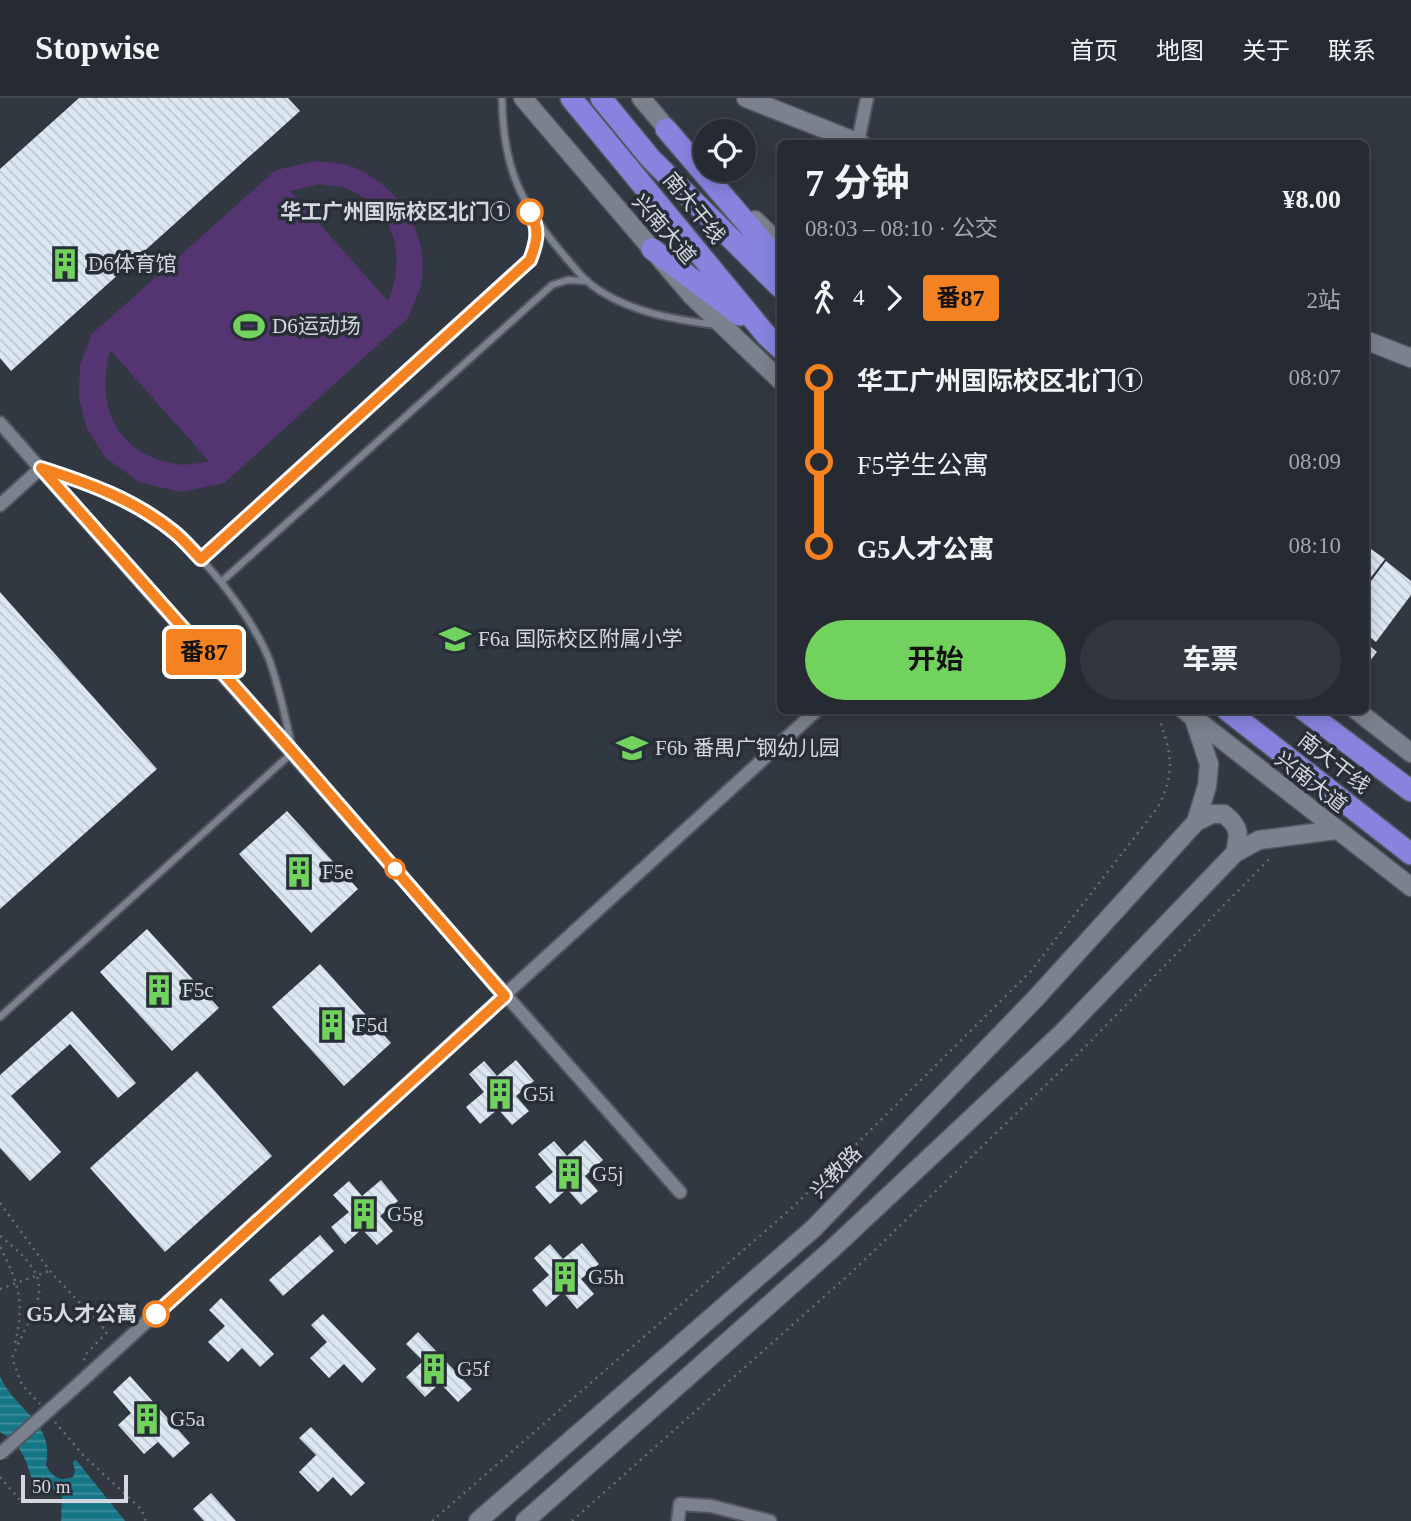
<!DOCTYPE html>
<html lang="zh">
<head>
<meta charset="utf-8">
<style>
	body { margin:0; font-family:"Times New Roman","Noto Sans SC",serif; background:#32363e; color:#f1f3f6; height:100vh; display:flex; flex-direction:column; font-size:26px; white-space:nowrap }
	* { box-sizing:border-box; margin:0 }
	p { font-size:23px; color:#a4a7ac }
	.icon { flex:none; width:38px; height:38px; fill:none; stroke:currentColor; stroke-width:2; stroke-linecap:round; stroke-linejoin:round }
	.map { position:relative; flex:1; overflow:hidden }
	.drawer { position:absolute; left:777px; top:42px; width:592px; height:574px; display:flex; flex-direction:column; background:#262a32; border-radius:10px; box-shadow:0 4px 18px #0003,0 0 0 2px #42464d }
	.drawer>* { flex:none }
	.badge { padding:0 14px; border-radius:5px; font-size:24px; line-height:46px }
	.buttons { position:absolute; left:693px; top:21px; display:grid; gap:14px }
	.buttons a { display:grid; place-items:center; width:63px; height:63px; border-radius:50%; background:#262a32; box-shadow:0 4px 18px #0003,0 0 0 2px #42464d; font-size:35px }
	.scale { position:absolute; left:21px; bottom:18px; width:107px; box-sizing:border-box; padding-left:7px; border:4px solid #d4d8de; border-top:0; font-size:19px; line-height:24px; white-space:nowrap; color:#d4d8de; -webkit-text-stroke:5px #282e37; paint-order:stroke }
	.map>.badge { position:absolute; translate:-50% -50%; box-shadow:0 0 0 4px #fff }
	.legs { display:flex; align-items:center; gap:10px; height:77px; padding:0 28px; font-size:23px }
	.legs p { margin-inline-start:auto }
	.overview { display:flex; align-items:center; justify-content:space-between; height:119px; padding:0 28px }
	h1 { font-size:38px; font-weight:700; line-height:52px }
	.button { display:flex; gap:14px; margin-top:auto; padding:14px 28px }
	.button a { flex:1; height:80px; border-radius:42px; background:#71d25e; color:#111; font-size:28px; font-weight:700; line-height:80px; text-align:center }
	.button a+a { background:#32363e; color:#f1f3f6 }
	ul { padding:0 28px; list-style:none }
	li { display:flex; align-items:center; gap:24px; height:84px; font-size:26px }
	li i { display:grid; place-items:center; width:10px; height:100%; margin:0 9px; background:currentColor }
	li i::after { content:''; width:18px; height:18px; margin:-9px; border:5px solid; border-radius:50%; background:#262a32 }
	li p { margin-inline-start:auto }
	li:first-child i { background:linear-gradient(#0000 50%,currentColor 0) }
	li:last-child i { background:linear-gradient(currentColor 50%,#0000 0) }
	header { display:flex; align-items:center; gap:42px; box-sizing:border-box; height:98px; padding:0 35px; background:#262a32; border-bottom:2px solid #42464d }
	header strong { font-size:33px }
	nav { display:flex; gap:38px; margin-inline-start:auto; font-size:24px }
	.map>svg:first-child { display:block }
	.green { fill:#553571; fill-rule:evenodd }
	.water { fill:url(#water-rules) }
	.building { fill:url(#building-back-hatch) }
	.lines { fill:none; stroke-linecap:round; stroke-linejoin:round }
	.lane-casing { stroke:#52565f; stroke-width:10 }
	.street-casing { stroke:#52565f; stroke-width:16 }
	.secondary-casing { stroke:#52565f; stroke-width:21 }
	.highway-casing { stroke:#52565f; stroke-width:24 }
	.path { stroke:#686d76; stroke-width:2.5; stroke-dasharray:2 5; stroke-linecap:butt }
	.lane { stroke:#7b828d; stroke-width:6 }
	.street { stroke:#7b828d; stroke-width:12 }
	.secondary { stroke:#7b828d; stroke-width:18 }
	.highway { stroke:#8684df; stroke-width:21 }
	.street-bridge-casing { stroke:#52565f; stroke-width:16; stroke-linecap:butt }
	.street-bridge { stroke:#7b828d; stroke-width:12 }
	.line-1-casing { stroke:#fff; stroke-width:16 }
	.line-1 { stroke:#f58220; stroke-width:10 }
	.stop-1-dot { fill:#fff; stroke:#f58220; stroke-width:3.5 }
	.labels { text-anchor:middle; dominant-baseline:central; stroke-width:7; stroke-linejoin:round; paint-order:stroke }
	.street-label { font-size:21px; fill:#d4d8de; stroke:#282e37 }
	.stop-label { font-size:21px; font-weight:bold; fill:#d4d8de; stroke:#282e37; text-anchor:end }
	.poi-label { font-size:21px; fill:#d4d8de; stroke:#282e37; text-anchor:start }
</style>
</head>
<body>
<header>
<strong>Stopwise</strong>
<nav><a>首页</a><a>地图</a><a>关于</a><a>联系</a></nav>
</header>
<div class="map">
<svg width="1411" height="1423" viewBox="0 0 1411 1423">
	<defs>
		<pattern id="water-rules" width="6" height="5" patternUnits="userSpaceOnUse" patternTransform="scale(1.75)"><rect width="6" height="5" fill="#157686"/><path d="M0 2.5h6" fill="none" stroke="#418f9c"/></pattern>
		<pattern id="building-back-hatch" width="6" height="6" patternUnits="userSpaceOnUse" patternTransform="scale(1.75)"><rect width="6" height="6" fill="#dbe8f1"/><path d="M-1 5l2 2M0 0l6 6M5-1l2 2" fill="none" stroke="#bcc7ce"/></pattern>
	</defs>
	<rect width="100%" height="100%" fill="#323842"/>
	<path class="green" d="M316,63C329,65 346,65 358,71C401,91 433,142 420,190C417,200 412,210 408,220L224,385L181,394L139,384L105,359L87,331L79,300L80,267L92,236L276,72ZM320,86C330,88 343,88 352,93C397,115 406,159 388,203L290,93ZM110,253H111L209,363C199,365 186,368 176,366C116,356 95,308 110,253Z"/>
	<path class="water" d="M0,1278C14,1312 56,1325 46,1367C52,1379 59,1384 73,1379L75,1372L73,1365L74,1362L77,1363L125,1423H61L62,1398L50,1389L33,1384C26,1362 21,1345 0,1334Z"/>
	<path class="building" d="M79,0H288L300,13L11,273L0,260V71Z
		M1371,451L1385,461L1365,487V459Z
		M1386,463L1411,483V497L1376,544L1365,535V491Z
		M0,494L157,671L0,811Z
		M1365,544L1377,554L1365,569Z
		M287,713L358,791L311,835L239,756Z
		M147,831L219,910L172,953L100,874Z
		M320,866L391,945L344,988L272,909Z
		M72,913L136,985L118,1000L70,946L11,998L61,1054L30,1083L0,1050V977Z
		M516,962L534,983L516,998L529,1013L512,1027L498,1011L480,1026L466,1009L484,994L469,976L484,963L497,978Z
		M197,973L272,1058L165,1154L90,1070Z
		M585,1042L603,1062L585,1078L598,1093L581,1107L567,1091L550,1106L535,1089L553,1074L538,1056L554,1043L567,1058Z
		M381,1082L398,1103L380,1118L393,1133L377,1147L362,1131L345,1146L331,1129L349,1114L333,1097L349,1083L362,1098Z
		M320,1137L334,1153L283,1198L269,1182Z
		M582,1145L599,1166L581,1181L594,1196L577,1211L563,1194L546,1209L532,1192L549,1177L534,1160L550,1146L563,1161Z
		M221,1200L274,1256L260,1269L242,1250L228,1264L208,1244L225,1228L209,1212Z
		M323,1216L376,1271L362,1285L344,1266L329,1280L310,1260L327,1244L311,1227Z
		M418,1234L472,1291L458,1304L440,1285L425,1299L406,1279L423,1263L406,1246Z
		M130,1278L190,1345L173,1360L158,1344L144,1356L118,1327L131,1315L113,1294Z
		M311,1329L365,1385L351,1398L333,1379L318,1394L299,1374L316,1357L299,1340Z
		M211,1395L236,1423H204L193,1411Z"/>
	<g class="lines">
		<defs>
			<path id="lane" d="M502,0C503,68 519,104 562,155C574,169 584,183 600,193C635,215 676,222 717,227
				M201,461L530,162L536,147L537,126
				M221,484L552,187L568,182L585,183
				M0,919L293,654C286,623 280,591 269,561C260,539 245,516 231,497C179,427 126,397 44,372"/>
			<path id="street" d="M858,44L867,0
				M0,325L680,1094
				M0,407L41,370
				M74,1290L817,612
				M678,1423L680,1406L711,1408L770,1423"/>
			<path id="secondary" d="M523,0L692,198L780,282
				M641,0L674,39
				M746,0L862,46
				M755,122L780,146
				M1365,242L1411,260
				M1184,612L1411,789
				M1356,612L1411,655
				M1194,621L1209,666L1207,688L1196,724
				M478,1423L814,1130L1035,901L1196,724L1212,716H1224C1241,730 1239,735 1235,755
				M525,1423L831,1152L1063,934L1235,755L1259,742L1336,732"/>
			<path id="highway" d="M571,0L767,238L780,250
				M601,0L651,61L780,189
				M666,31L780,164
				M652,151L740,217
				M1227,612L1411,756
				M1304,612L1411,693"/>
		</defs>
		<use href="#lane" class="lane-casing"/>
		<use href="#street" class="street-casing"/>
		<use href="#secondary" class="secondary-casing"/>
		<use href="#highway" class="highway-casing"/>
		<path class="path" d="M1127,612L1137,620
			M0,1105L50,1173L107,1234L86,1256L84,1262
			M0,1138C63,1187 37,1200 12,1260L22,1287L40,1306
			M0,1149C20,1187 25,1207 14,1249
			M0,1191L49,1173
			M55,1324L83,1357L141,1411L146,1423
			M0,1379L21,1403
			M432,1423L793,1109L1031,873L1158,709C1175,675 1172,658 1160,623
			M572,1423L853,1173L1080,954L1272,758"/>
		<use href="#lane" class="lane"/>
		<use href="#street" class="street"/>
		<use href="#secondary" class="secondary"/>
		<use href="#highway" class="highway"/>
		<defs>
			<path id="street-bridge" d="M0,1356L74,1290"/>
		</defs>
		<use href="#street-bridge" class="street-bridge-casing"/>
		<use href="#street-bridge" class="street-bridge"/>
	</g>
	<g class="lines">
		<defs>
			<path id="line-1" d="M156,1216L505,898L293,654L41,370C88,385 135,402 174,434C184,442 192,452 201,461L530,162C537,144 540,131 530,114"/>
		</defs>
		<use href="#line-1" class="line-1-casing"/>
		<use href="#line-1" class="line-1"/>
	</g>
	<defs>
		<symbol id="building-bare" viewBox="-9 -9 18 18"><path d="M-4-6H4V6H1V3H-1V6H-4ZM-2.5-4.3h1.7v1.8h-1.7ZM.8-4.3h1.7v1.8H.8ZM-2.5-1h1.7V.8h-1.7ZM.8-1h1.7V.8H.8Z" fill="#71d25e" stroke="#282e37" stroke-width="2.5" paint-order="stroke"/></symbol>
		<symbol id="stadium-bare" viewBox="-9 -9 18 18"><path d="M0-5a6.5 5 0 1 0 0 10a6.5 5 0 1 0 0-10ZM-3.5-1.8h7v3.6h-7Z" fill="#71d25e" stroke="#282e37" stroke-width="2.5" paint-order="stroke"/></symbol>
		<symbol id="school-bare" viewBox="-9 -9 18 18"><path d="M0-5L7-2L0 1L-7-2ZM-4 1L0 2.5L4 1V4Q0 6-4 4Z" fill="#71d25e" stroke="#282e37" stroke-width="2.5" paint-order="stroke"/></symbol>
	</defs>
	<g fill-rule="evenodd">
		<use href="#building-bare" x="43" y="144" width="44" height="44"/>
		<use href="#stadium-bare" x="227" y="206" width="44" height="44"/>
		<use href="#school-bare" x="433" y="519" width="44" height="44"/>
		<use href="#school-bare" x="610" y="628" width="44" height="44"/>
		<use href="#building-bare" x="277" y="752" width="44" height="44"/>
		<use href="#building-bare" x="137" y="870" width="44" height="44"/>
		<use href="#building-bare" x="310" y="905" width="44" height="44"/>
		<use href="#building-bare" x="478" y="974" width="44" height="44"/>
		<use href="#building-bare" x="547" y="1054" width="44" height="44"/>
		<use href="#building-bare" x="342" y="1094" width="44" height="44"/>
		<use href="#building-bare" x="543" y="1157" width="44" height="44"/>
		<use href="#building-bare" x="412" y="1249" width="44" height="44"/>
		<use href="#building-bare" x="125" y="1299" width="44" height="44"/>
	</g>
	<g class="stop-1-dot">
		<circle cx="530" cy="114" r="12"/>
		<circle cx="395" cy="771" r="9"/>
		<circle cx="156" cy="1216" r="12"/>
	</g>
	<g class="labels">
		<g class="street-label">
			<text transform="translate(694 110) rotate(51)">南大干线</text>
			<text transform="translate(664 131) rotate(49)">兴南大道</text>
			<text transform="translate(1334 665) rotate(38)">南大干线</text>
			<text transform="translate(1311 684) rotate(38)">兴南大道</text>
			<text transform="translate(836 1074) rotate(-46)">兴教路</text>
		</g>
		<g class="stop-label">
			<text x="511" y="114">华工广州国际校区北门①</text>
			<text x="137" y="1216">G5人才公寓</text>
		</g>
		<g class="poi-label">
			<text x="88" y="166">D6体育馆</text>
			<text x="272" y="228">D6运动场</text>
			<text x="478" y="541">F6a 国际校区附属小学</text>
			<text x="655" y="650">F6b 番禺广钢幼儿园</text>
			<text x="322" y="774">F5e</text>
			<text x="182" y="892">F5c</text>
			<text x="355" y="927">F5d</text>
			<text x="523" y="996">G5i</text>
			<text x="592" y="1076">G5j</text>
			<text x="387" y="1116">G5g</text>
			<text x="588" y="1179">G5h</text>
			<text x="457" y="1271">G5f</text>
			<text x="170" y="1321">G5a</text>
		</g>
	</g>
</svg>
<div class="buttons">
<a><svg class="icon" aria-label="locate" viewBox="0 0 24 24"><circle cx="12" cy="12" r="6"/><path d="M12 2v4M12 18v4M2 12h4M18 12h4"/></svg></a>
</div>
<div class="scale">50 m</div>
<b class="badge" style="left:204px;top:554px;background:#f58220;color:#111">番87</b>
<section class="drawer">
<div class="overview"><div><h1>7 分钟</h1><p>08:03 – 08:10 · 公交</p></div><b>¥8.00</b></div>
<div class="legs"><svg class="icon" aria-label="walk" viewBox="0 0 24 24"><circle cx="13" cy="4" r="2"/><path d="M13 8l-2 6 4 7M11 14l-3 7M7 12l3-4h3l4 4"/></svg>4<svg class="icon" aria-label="forward" viewBox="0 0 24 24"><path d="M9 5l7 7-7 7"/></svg><b class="badge" style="background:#f58220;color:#111">番87</b><p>2站</p></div>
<ul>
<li><i style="color:#f58220"></i><b>华工广州国际校区北门①</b><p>08:07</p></li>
<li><i style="color:#f58220"></i><span>F5学生公寓</span><p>08:09</p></li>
<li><i style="color:#f58220"></i><b>G5人才公寓</b><p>08:10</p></li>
</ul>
<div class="button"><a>开始</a><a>车票</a></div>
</section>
</div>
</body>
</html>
